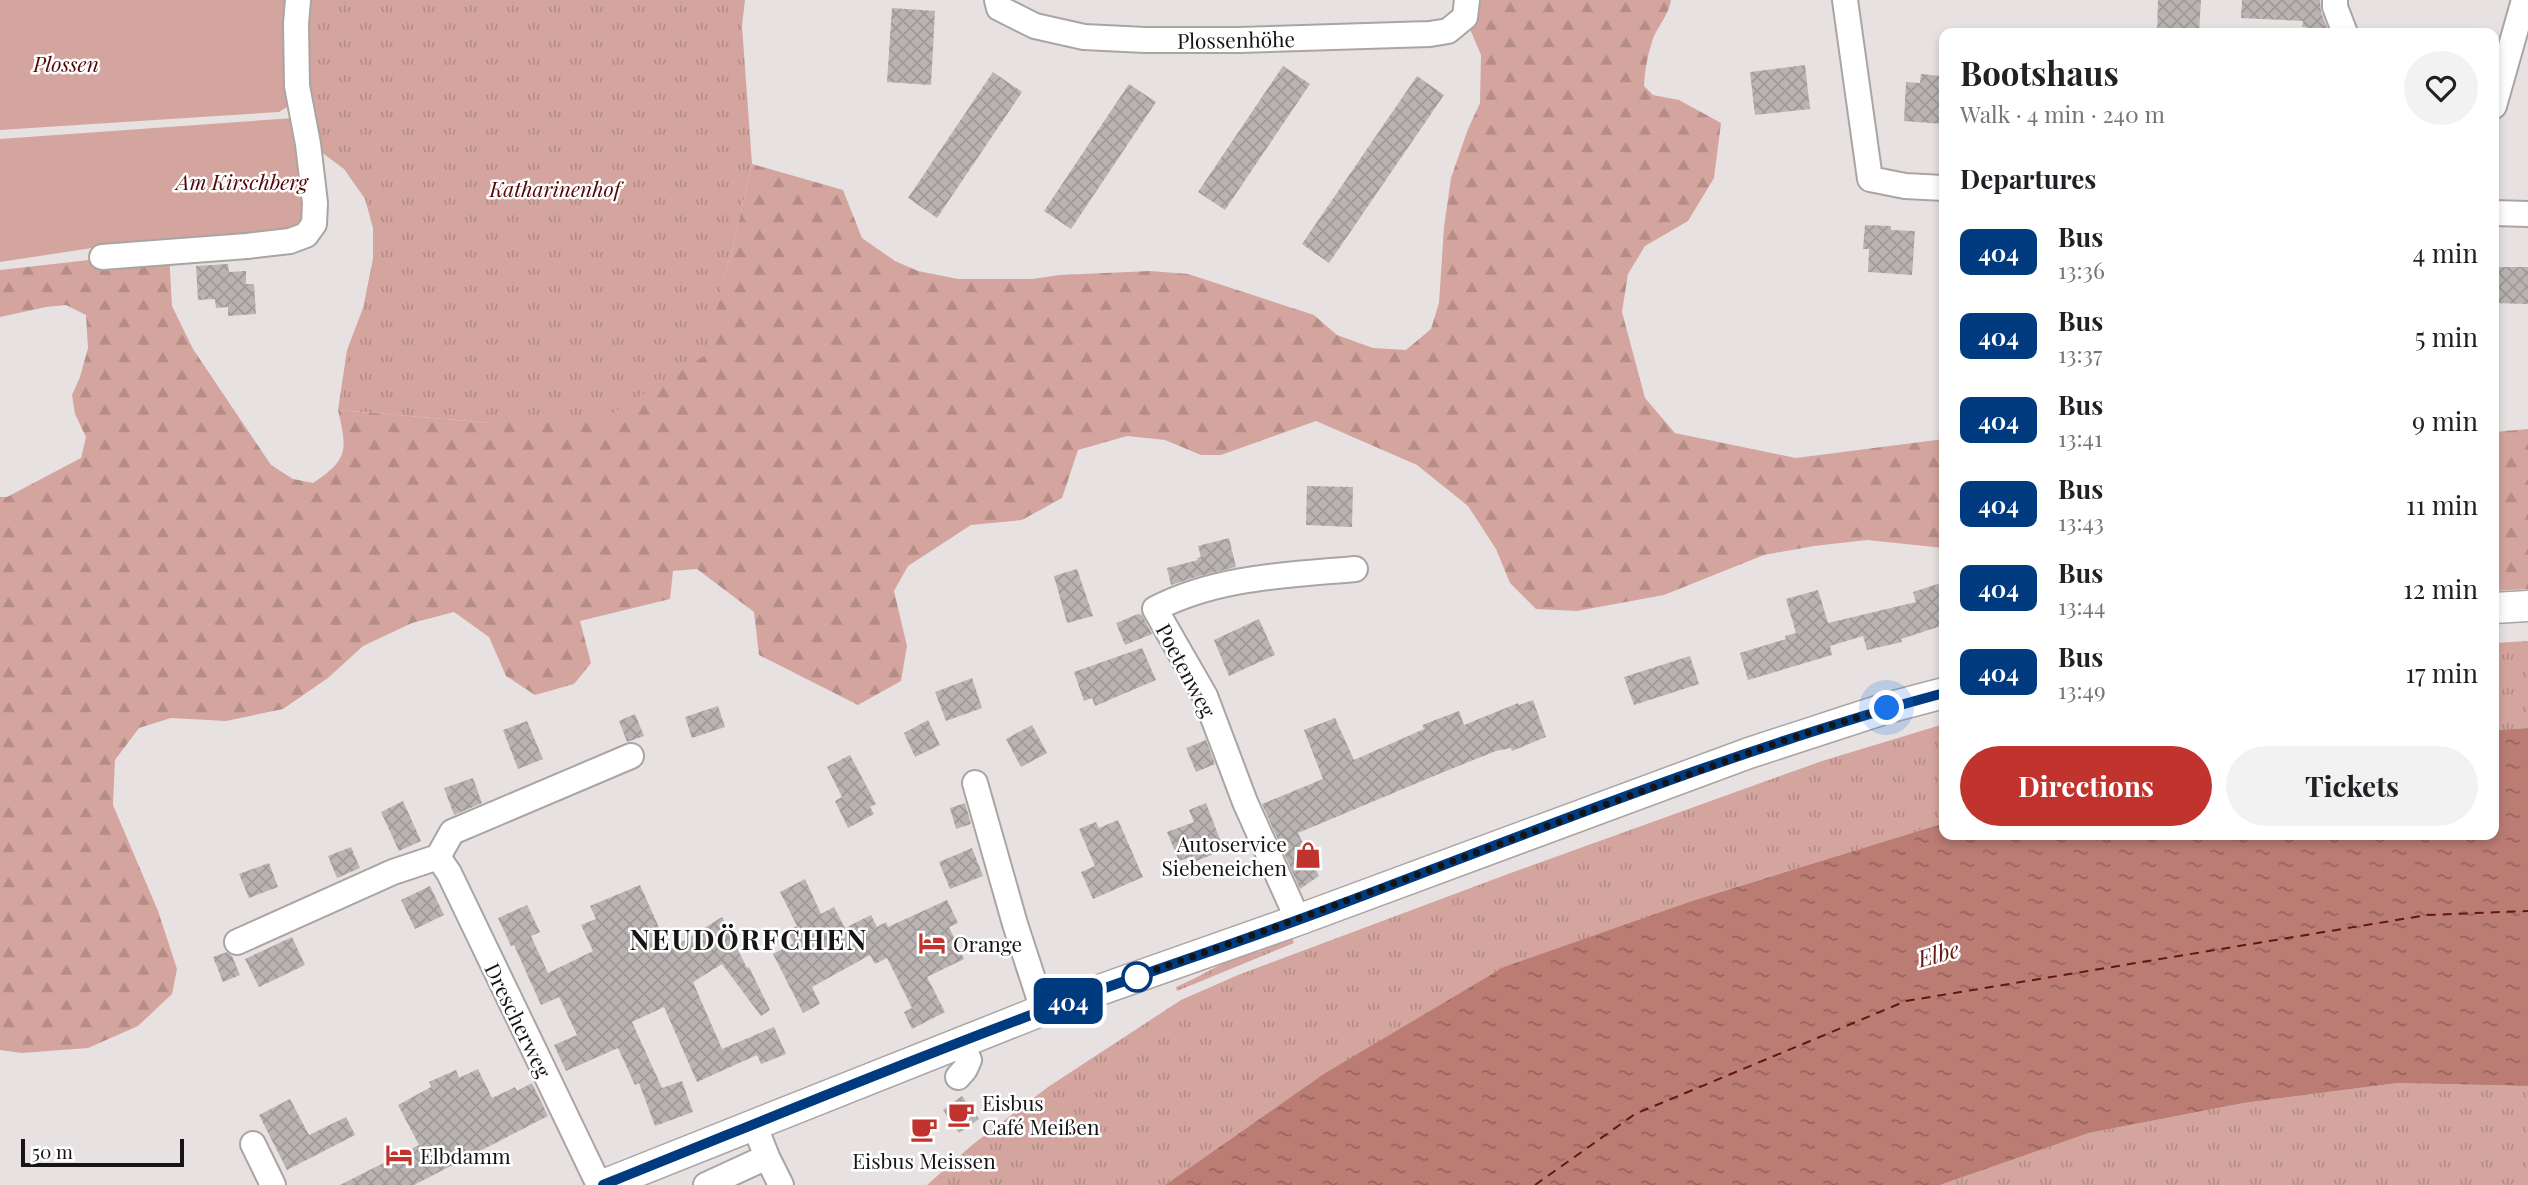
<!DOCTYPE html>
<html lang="en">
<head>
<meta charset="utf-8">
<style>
	body { margin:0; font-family:"Playfair Display",serif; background:#f2f2f2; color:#202124; height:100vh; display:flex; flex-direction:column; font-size:26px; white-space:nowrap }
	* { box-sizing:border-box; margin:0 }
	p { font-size:23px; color:#757577 }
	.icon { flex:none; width:38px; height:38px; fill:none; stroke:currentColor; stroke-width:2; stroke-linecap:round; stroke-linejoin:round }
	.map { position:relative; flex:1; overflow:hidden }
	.side { position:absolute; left:1939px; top:28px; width:560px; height:812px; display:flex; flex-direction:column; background:#fff; border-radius:14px; box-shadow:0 4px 10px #0003 }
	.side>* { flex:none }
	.badge { padding:0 14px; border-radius:10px; font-size:24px; line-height:46px }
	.scale { position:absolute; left:21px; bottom:18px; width:163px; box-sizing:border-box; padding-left:7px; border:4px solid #161414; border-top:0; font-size:19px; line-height:24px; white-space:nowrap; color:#161414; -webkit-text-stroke:5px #fff; paint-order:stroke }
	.you { position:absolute; width:35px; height:35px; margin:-18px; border:5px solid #fff; border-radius:50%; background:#1a73e8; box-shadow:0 0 0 10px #1a73e833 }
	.map>.badge { position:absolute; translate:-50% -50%; box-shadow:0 0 0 4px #fff }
	h2 { padding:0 21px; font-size:26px; line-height:63px }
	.round { display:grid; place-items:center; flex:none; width:74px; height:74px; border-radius:37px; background:#f2f2f2 }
	.head { display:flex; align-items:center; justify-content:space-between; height:119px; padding:0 21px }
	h1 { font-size:33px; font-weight:700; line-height:52px }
	.cta { display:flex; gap:14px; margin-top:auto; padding:14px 21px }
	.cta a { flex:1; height:80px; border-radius:42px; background:#c1332d; color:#fff; font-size:28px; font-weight:700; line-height:80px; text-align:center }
	.cta a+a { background:#f2f2f2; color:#202124 }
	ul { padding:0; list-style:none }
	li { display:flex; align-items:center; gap:21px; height:84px; padding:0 21px }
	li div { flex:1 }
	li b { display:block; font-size:26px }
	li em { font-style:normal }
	li .badge { min-width:77px; font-weight:700; text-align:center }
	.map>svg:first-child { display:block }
	.grass { fill:url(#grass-tufts) }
	.forest { fill:url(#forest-firs) }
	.garden { fill:#d4a59e }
	.water { fill:url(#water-ripples) }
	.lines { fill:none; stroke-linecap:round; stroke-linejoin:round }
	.ferry { stroke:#621612; stroke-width:2; stroke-dasharray:9 7; stroke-linecap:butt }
	.building { fill:url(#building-cross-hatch) }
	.minor-casing { stroke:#aaa4a3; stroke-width:28 }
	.major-casing { stroke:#aaa4a3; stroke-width:33 }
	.minor { stroke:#fff; stroke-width:24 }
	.major { stroke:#fff; stroke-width:30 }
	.line-casing { stroke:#fff; stroke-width:16 }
	.line { stroke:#003b80; stroke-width:10 }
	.walk { stroke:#161414; stroke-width:7; stroke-dasharray:0 12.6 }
	.stop-dot { fill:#fff; stroke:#003b80; stroke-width:3.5 }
	.labels { text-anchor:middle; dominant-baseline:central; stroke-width:5; stroke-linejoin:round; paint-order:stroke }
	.street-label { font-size:21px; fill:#161414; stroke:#fff }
	.park-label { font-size:21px; font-style:italic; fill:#540506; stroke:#fff }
	.poi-label { font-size:21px; fill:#161414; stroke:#fff; text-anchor:start }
	.water-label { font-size:23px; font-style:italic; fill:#621612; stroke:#fff }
	.district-label { font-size:28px; font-weight:bold; letter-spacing:2px; fill:#161414; stroke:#fff }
</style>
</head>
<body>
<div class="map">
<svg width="2528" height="1185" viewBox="0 0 2528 1185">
	<defs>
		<pattern id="grass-tufts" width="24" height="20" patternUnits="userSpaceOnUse" patternTransform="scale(1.75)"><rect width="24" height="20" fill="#d4a59e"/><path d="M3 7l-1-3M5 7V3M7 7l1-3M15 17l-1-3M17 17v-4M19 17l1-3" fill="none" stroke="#b58d87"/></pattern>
		<pattern id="forest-firs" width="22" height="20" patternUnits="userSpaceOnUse" patternTransform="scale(1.75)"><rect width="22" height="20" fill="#d4a59e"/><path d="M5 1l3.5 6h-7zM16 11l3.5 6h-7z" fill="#b58d87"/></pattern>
		<pattern id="water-ripples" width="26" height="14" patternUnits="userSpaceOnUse" patternTransform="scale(1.75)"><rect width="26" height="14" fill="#bb7c74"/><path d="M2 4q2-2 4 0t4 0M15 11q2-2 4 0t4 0" fill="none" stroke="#97645e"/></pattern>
		<pattern id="building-cross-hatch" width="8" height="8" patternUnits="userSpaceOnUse" patternTransform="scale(1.75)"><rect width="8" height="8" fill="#b9b3b2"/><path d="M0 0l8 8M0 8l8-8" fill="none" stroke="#9e9998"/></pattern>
	</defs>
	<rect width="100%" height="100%" fill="#e7e2e1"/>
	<path class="grass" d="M307,0H745L742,26L752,164L732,251L704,359L597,423H492L338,410L347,350L363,308L373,259V228L365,199L344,169L321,152L306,88Z
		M2528,641V728L2494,730V643Z
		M1944,724V823L1698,899L1322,1075L1165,1185H927L972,1145L1048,1087L1181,1000L1238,975L1508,874L1822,761Z
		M1292,938L1294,943L1177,991L1176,987C1204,975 1228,959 1256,947L1258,952Z
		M2398,1083L2528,1086V1185H1940L2089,1133L2244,1103Z"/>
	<path class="forest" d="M1473,0H1671C1669,13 1660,24 1654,36C1648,53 1645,68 1644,86L1653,95L1679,100L1721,123L1714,178L1688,221L1645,246L1628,274L1622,312L1645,398L1675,433L1796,458L1944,439V548L1867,540L1814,546L1764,555L1664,595L1577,611L1536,609L1510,583L1496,549L1468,506L1417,465L1316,421L1221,455H1201L1165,440L1127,436L1078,450L1062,498L1022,520L971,525L908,566L894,591L907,646L901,681L858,705L759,655L754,612L697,569L673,571L670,599L580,621L591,663L574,684L535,695L506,676L489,637L454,612L412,623L363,646L328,678L283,709L226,721L171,718L139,728L115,760L113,805L158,911L177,969L172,994L138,1026L88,1048L22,1053L0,1050V497H7L81,458L86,437L75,414L72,395L80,377L88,348L86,315L66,305L46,307L0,317V270L169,251L172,306L193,349L271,465L293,479L313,483C349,459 347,450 338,410L492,423H597L704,356L732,251L752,164L843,190L862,238L895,261L918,271L958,279H1032L1060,275L1150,271L1188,274L1314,315L1337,335L1373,348L1406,350L1431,329L1439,303L1444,227L1451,178L1468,129L1480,103L1481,55L1467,22Z
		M2528,429V589L2494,591V432Z"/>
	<path class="garden" d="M0,0H290L292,104L279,112L0,130Z
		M294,118L308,212L289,237L105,246L0,262V139Z"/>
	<path class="water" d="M2528,728V1086L2398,1083L2244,1103L2089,1133L1940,1185H1165L1322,1075L1504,967L1698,899L1944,823V835H2494V730Z"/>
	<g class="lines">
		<path class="ferry" d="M1535,1185L1635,1114L1906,1001L2427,915L2528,911"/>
	</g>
	<path class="building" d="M2158,0H2201L2199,33L2157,31Z
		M2242,0H2320L2321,12L2328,30L2302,27L2303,21L2241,18Z
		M892,8L935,11L931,85L887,82Z
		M1805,65L1810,109L1755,115L1750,72Z
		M1283,66L1310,84L1225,210L1198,192Z
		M993,72L1022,92L937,218L908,198Z
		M1921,74L1940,76V83H1944V124L1904,121L1906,82L1920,83Z
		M1417,76L1444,95L1329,263L1302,244Z
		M1129,84L1156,102L1071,229L1044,211Z
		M1865,225L1891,226V230L1915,231L1912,275L1868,272L1869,249H1863Z
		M228,264L229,272L246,271V284H254L256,314L228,316V307L216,308L215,299L198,300L196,266Z
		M2494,267H2528V304L2494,303Z
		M1307,486L1353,487L1352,527L1306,525Z
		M1229,538L1236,567L1199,576L1171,585L1167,568L1198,560L1197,558L1201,557L1198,546Z
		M1077,569L1093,616L1067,623L1054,576Z
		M1944,582V625L1901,639L1902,642L1867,650L1863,636L1830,646L1832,655L1748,680L1740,653L1786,639L1785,636L1796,633L1786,599L1818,590L1828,623L1916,602L1913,592Z
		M1138,614L1142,615L1152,634L1125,645L1116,623Z
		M1259,619L1275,655L1229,676L1214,640Z
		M1142,648L1156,680L1095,706L1092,698L1084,701L1074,672Z
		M1690,656L1699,684L1634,705L1624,677Z
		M972,678L982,708L946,721L935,692Z
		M1533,700L1546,737L1512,751L1511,748L1496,751L1441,773L1298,833L1319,876L1300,889L1262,804L1323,779L1304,730L1335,718L1354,760L1424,729L1422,725L1459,711L1464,725L1518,703L1519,705Z
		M718,706L725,727L692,738L685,717Z
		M635,714L644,736L627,742L619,721Z
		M928,720L940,745L915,757L904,733Z
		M527,721L543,759L518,769L503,730Z
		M1032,725L1047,753L1021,767L1006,739Z
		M1206,740L1215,764L1196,772L1186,748Z
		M850,755L876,804L870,807L874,814L848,828L835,801L842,797L827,767Z
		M473,778L482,803L454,815L444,788Z
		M403,801L421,841L399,851L381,812Z
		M965,803L971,824L956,829L950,808Z
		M1206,803L1224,850L1196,861L1194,856L1179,861L1167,832L1194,822L1189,810Z
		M1118,820L1143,877L1093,899L1081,872L1095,866L1079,829L1096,822L1099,828Z
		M351,847L360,868L337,878L328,856Z
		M972,848L983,876L950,889L939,862Z
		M269,863L278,887L249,898L239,874Z
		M805,879L821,914L834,907L845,928L871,915L877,927L886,922L888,927L947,900L958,923L949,927L964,959L927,977L945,1012L912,1029L904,1012L912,1008L887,958L875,964L870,955L812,987L820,1004L803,1013L773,954L794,943L787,931L797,926L780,892Z
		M640,885L669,950L722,917L739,952L747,968L749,967L770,1010L761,1016L722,964L693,982L722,1049L774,1027L786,1054L761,1064L757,1055L697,1082L664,1007L632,1022L662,1088L682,1081L693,1112L655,1126L639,1083L635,1085L618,1048L566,1071L554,1045L577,1035L559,997L541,1005L514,945L511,946L498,918L527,905L540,932L531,936L548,973L593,951L581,925L596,919L590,906Z
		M430,886L444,915L415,929L401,900Z
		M292,937L305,965L259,987L245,959Z
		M227,952L232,956L240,975L223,982L213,957Z
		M478,1069L492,1098L515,1087L517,1091L532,1083L548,1116L414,1185H340L419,1145L398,1105L431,1087L429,1082L456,1070L459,1078Z
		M962,1096L979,1119L959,1133L943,1110Z
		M290,1099L309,1135L346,1117L355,1135L287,1170L259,1115Z"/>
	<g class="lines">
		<defs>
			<path id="minor" d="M997,0L999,8L1035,26L1084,37L1145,40H1239L1430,34L1448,31L1465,17L1467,0
				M1845,0L1870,179L1905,186L1944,188
				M2335,0V7L2345,33
				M2494,106L2524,0
				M2494,213L2528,214
				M102,257L247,246L290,241L306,235L314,224L315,203L308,144L297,86L296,24L298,0
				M975,783L1015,924L1043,1010
				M438,857L449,873L599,1185
				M1298,920L1245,802L1205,696L1155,609C1216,577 1287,575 1355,569
				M237,942L393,872L438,857L452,832L631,756
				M958,1077L965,1069L969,1060L961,1042
				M754,1124L767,1157L781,1185
				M253,1144L273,1185
				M706,1185L767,1157"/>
			<path id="major" d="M2494,608L2528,606
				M603,1185L1043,1010L1298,920L1749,753L1887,708L1944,693"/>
		</defs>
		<use href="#minor" class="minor-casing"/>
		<use href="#major" class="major-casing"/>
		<use href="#minor" class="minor"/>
		<use href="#major" class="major"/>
	</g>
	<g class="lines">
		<defs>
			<path id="line" d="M603,1185C743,1129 882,1071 1023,1018C1128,978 1236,944 1341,904C1540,829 1738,748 1944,693"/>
		</defs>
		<use href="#line" class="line-casing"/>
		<use href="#line" class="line"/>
		<path class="walk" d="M1137,977H1135C1340,906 1541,826 1746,754C1792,737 1840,723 1887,708"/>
	</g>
	<defs>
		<symbol id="shop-bare" viewBox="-9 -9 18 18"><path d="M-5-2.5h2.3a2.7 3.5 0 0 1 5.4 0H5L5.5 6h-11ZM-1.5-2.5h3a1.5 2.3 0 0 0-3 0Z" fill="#c1332d" stroke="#fff" stroke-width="2.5" paint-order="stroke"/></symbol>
		<symbol id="hotel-bare" viewBox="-9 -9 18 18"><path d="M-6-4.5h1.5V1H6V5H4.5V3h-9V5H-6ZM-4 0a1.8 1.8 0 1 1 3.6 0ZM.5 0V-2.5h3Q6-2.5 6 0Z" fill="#c1332d" stroke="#fff" stroke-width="2.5" paint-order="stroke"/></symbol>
		<symbol id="cafe-bare" viewBox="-9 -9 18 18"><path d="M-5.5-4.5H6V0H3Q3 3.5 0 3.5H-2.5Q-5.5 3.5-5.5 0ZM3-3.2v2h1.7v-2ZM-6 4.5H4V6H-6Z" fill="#c1332d" stroke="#fff" stroke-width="2.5" paint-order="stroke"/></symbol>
	</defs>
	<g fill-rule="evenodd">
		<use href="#shop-bare" x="1289" y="836" width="38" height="38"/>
		<use href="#hotel-bare" x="913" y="924" width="38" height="38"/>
		<use href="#cafe-bare" x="942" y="1095" width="38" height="38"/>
		<use href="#cafe-bare" x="905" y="1110" width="38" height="38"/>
		<use href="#hotel-bare" x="380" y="1136" width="38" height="38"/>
	</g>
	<circle class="stop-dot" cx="1137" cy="977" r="14"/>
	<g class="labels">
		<g class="street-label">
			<text transform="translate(1236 39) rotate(-1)">Plossenhöhe</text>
			<text transform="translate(1187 670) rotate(62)">Poetenweg</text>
			<text transform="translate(519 1020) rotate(64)">Drescherweg</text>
		</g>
		<g class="park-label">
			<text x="66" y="63">Plossen</text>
			<text x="242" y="181">Am Kirschberg</text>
			<text x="555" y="188">Katharinenhof</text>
		</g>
		<g class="poi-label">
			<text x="1287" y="843" text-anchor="end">Autoservice<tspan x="1287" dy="24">Siebeneichen</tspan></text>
			<text x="953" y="943">Orange</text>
			<text x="982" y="1102">Eisbus<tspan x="982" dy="24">Café Meißen</tspan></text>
			<text x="420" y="1155">Elbdamm</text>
			<text x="924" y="1160" text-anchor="middle">Eisbus Meissen</text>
		</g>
		<g class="water-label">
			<text transform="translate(1938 953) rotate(-15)">Elbe</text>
		</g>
		<g class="district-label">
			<text x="749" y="938">NEUDÖRFCHEN</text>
		</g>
	</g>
</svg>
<div class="scale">50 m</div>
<div class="you" style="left:1887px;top:708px"></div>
<b class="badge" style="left:1068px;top:1001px;background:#003b80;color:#fff">404</b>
<section class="side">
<div class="head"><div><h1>Bootshaus</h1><p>Walk · 4 min · 240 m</p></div><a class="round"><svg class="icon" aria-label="heart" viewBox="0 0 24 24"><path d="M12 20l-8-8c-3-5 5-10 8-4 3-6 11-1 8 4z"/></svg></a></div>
<h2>Departures</h2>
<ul>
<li><span class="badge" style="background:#003b80;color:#fff">404</span><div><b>Bus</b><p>13:36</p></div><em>4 min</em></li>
<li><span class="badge" style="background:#003b80;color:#fff">404</span><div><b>Bus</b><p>13:37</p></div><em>5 min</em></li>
<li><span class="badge" style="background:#003b80;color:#fff">404</span><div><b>Bus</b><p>13:41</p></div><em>9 min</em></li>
<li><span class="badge" style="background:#003b80;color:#fff">404</span><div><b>Bus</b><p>13:43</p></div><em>11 min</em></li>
<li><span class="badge" style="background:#003b80;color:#fff">404</span><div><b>Bus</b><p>13:44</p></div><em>12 min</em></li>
<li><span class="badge" style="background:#003b80;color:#fff">404</span><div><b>Bus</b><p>13:49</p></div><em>17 min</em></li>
</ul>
<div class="cta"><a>Directions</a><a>Tickets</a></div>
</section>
</div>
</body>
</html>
